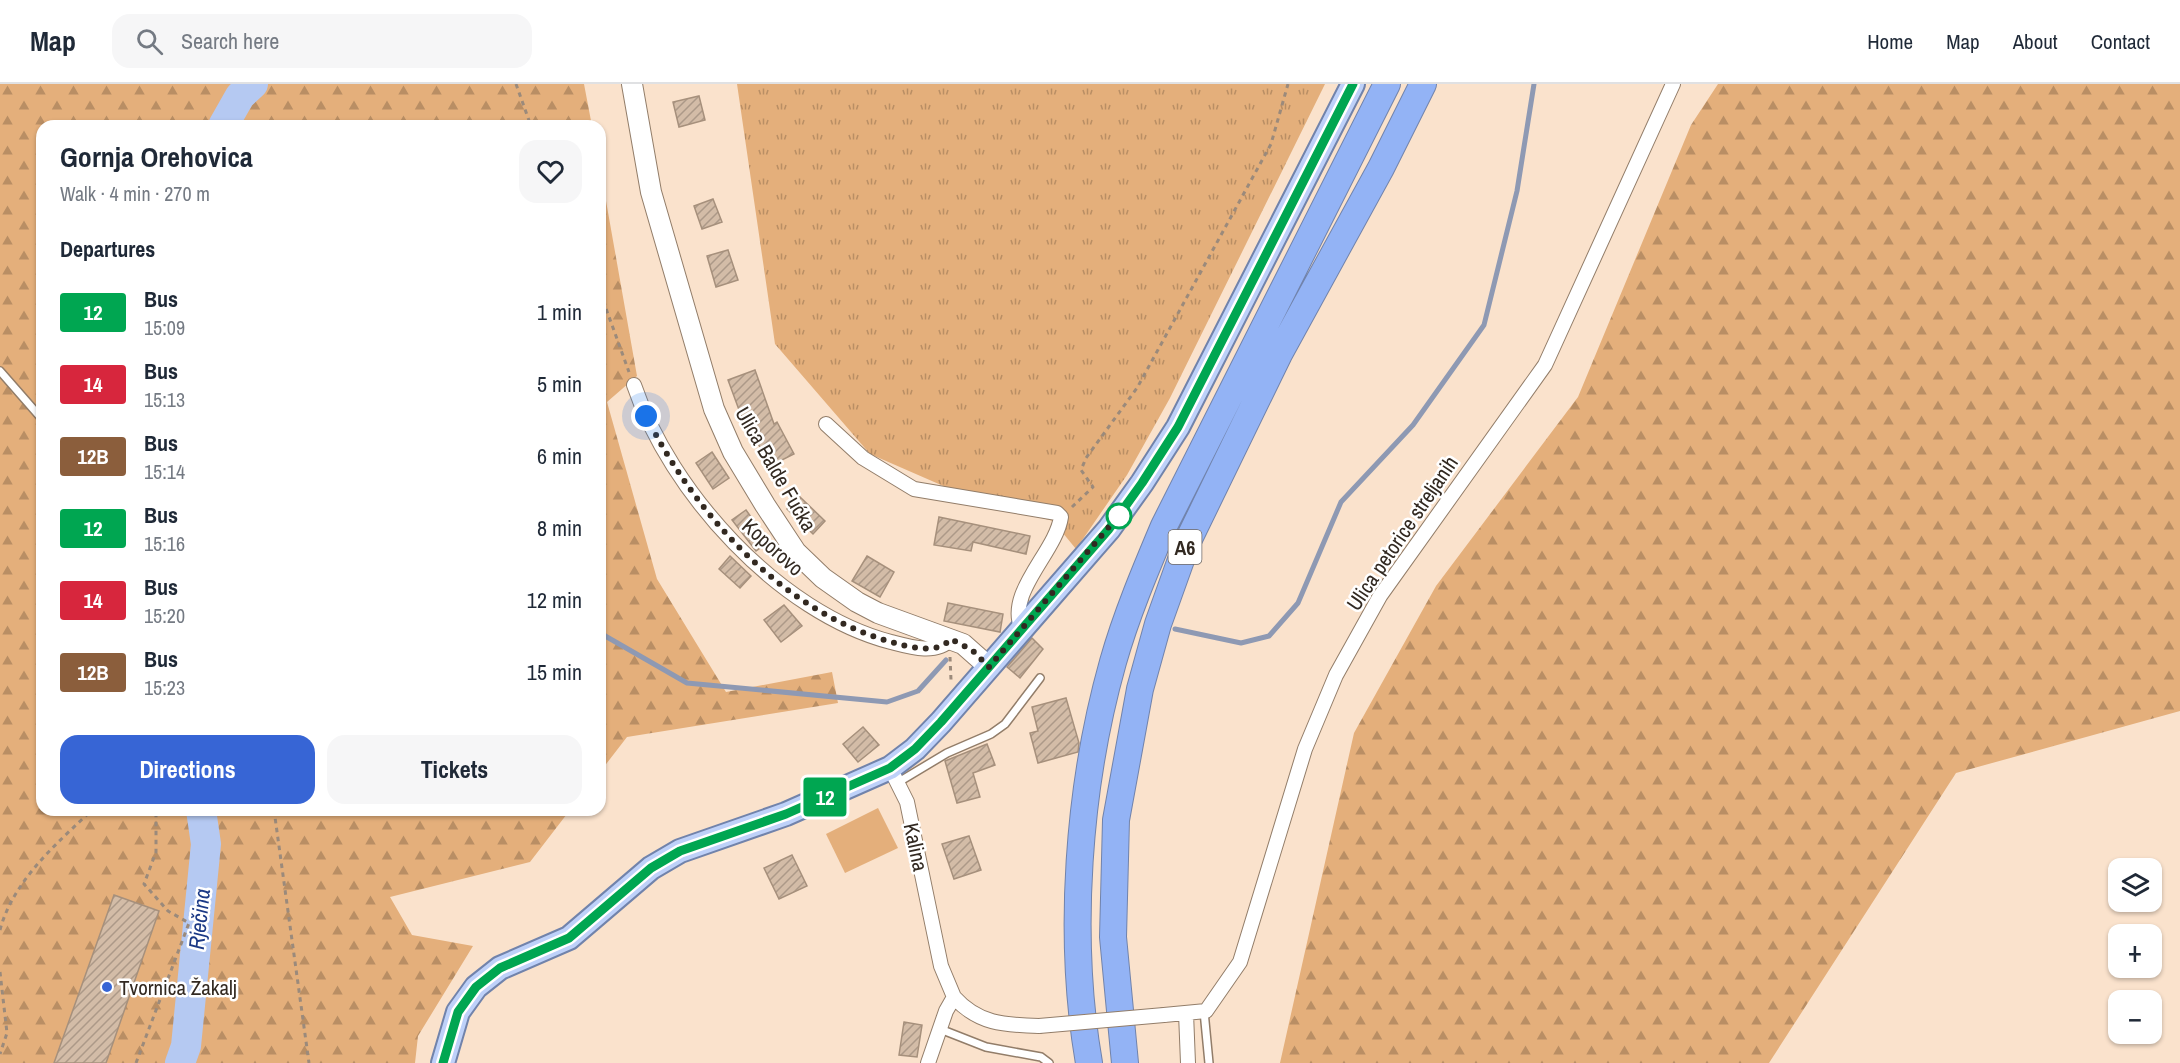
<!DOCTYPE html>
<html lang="en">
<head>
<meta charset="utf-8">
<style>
	body { margin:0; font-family:"Archivo Narrow",sans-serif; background:#f6f6f7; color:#1f2937; height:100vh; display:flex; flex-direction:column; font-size:22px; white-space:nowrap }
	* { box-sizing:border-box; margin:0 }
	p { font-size:20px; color:#747a83 }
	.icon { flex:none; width:33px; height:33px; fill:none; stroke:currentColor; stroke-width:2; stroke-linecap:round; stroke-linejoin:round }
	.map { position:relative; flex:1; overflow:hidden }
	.side { position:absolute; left:36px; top:36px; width:570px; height:696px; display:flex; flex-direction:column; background:#fff; border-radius:18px; box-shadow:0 2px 4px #0004 }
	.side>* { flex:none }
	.badge { padding:0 12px; border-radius:4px; font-size:21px; line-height:39px }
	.controls { position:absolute; left:2108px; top:774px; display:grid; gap:12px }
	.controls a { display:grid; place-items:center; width:54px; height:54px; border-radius:12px; background:#fff; box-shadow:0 2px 4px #0004; font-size:30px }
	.you { position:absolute; width:30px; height:30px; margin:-15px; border:4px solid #fff; border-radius:50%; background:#1a73e8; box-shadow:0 0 0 9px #1a73e833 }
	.map>.badge { position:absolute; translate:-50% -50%; box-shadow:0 0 0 3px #fff }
	h2 { padding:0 24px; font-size:22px; line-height:54px }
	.round { display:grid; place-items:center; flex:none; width:63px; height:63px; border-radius:18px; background:#f6f6f7 }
	.overview { display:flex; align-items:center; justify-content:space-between; height:102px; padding:0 24px }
	h1 { font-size:28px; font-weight:800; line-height:45px }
	.cta { display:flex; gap:12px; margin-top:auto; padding:12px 24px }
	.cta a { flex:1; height:69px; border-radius:18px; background:#3765d5; color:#fff; font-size:24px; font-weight:800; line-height:69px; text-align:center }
	.cta a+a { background:#f6f6f7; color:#1f2937 }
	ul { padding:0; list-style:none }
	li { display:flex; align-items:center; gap:18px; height:72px; padding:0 24px }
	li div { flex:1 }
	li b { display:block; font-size:22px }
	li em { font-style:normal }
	li .badge { min-width:66px; font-weight:700; text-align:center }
	header { display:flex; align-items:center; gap:36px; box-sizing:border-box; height:84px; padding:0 30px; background:#fff; border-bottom:2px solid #e0e1e3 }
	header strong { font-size:28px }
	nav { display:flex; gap:33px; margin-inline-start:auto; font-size:21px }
	.search { width:420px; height:54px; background:#f6f6f7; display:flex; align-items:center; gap:15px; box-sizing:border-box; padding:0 21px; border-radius:18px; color:#747a83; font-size:22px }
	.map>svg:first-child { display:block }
	.grass { fill:url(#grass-tufts) }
	.forest { fill:url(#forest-firs) }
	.pitch { fill:#e4af7b }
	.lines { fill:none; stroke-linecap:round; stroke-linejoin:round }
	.stream { stroke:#8e99b3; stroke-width:5 }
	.river { stroke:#b5c9f2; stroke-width:30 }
	.building { fill:url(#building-hatch); stroke:#a6907c; stroke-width:1.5 }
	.service-casing { stroke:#927d69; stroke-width:10 }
	.minor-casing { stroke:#927d69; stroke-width:16 }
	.secondary-casing { stroke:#927d69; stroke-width:22 }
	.primary-casing { stroke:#7183ab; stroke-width:26 }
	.motorway-casing { stroke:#7183ab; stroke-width:28 }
	.path { stroke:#9b8a7b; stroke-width:3; stroke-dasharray:4.5 4.5; stroke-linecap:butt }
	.service { stroke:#fff; stroke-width:7 }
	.minor { stroke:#fff; stroke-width:14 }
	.secondary { stroke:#fff; stroke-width:20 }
	.primary { stroke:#bed1f9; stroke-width:22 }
	.motorway { stroke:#93b3f5; stroke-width:26 }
	.minor-bridge-casing { stroke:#927d69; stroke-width:16; stroke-linecap:butt }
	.minor-bridge { stroke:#fff; stroke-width:14 }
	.line-casing { stroke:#fff; stroke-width:14 }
	.line { stroke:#00a651; stroke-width:9 }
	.walk { stroke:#322921; stroke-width:6; stroke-dasharray:0 10.8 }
	.stop-dot { fill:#fff; stroke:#00a651; stroke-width:3 }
	.poi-dot { fill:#3765d5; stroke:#fff; stroke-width:2 }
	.labels { text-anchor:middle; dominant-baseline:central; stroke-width:5; stroke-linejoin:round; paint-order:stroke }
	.shield { fill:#fff; stroke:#706964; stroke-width:1.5 }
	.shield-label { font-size:20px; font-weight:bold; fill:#322921 }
	.street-label { font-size:21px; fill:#322921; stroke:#fff }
	.poi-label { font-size:21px; fill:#322921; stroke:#fff; text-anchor:start }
	.water-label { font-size:22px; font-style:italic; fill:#1b3985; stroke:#fff }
</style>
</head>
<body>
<header>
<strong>Map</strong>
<div class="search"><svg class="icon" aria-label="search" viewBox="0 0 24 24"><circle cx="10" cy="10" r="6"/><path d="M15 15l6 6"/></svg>Search here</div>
<nav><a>Home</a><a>Map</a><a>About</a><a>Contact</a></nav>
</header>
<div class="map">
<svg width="2180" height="979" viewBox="0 0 2180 979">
	<defs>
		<pattern id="grass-tufts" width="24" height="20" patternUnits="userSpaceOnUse" patternTransform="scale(1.5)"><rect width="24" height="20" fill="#e4af7b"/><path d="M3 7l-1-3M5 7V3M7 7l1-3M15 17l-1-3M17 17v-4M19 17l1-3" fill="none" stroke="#b98e64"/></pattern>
		<pattern id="forest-firs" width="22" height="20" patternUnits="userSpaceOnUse" patternTransform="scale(1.5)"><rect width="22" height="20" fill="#e4af7b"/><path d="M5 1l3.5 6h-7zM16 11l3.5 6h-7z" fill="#b98e64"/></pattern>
		<pattern id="building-hatch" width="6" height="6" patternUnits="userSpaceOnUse" patternTransform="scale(1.5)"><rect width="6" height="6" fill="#d3bca7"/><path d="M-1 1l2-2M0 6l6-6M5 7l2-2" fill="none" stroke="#ac9988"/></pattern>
	</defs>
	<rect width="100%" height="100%" fill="#fae2cc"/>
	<path class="grass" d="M737,0H1325L1170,314L1127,391L1076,465L1053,437L980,418L870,370L775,260Z"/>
	<path class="forest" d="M0,0H584L592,42H42V726H570L530,778L390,813L412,851L473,862L418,952L415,979H0Z
		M1718,0H2180V627L1956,689L1769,979H1280L1354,649L1436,502L1578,313L1691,41Z
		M600,83L637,292L607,318L657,495L726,608L832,588L838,619L627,653L600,688Z"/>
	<path class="pitch" d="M878,724L898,764L845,789L826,750Z"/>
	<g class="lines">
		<path class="stream" d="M1175,545L1241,559L1269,552L1298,519L1341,418L1413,341L1484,241L1517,107L1534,0
			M600,549L687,599L887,618L918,607L946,576"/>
		<path class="river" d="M223,42L240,12L253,0
			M180,979L186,962L206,760L201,726"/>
	</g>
	<path class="building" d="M699,12L705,36L679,43L673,18Z
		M713,115L722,138L702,145L694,122Z
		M728,166L738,196L716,203L707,172Z
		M755,286L774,340L777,338L794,370L770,382L744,333L742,334L728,296Z
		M712,368L729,394L713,405L696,379Z
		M799,412L825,437L813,450L787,425Z
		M746,426L769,458L756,467L732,436Z
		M939,433L1030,452L1026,470L973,458L971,467L934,461Z
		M730,472L751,492L740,504L719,485Z
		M867,472L894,488L880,513L852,497Z
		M948,519L1003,530L1000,548L944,537Z
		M784,521L802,542L781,558L764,536Z
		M1032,554L1043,565L1020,594L1007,583Z
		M1066,614L1079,659L1078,668L1038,679L1030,649L1038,647L1032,623Z
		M863,643L879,661L858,678L843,660Z
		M987,660L995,681L973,689L980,713L957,719L945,677Z
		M969,752L981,786L954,795L942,760Z
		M792,771L807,802L779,815L764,784Z
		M114,811L159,827L106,979H54Z
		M904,938L922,941L917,973L899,971Z"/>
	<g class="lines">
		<defs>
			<path id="service" d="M0,287L42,335
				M897,699L947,669L991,650L1005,640L1040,594
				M1204,927L1209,979
				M940,945L986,963L1041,973L1049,979"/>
			<path id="minor" d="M634,301C670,408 779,529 891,558C910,563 936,571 951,555
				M826,340L863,374L914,405L1057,429L1061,433C1056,468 1005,509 1022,545
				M890,684L907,718L941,882L954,913L946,927L928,979
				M954,913C978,940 1004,941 1039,942
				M1186,929L1188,979
				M1164,931L1206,927L1240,878L1305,665L1336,591L1380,512L1545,281L1673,0"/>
			<path id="secondary" d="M632,0L651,108L714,325L733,368L765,421L796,468L823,494L857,518L878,529L963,560L989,583"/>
			<path id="primary" d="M443,979L458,928L476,903L500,884L569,854L651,784L680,767L786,730L890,684L915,665L941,638L1109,445L1142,399L1178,343L1353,0"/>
			<path id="motorway" d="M1089,979C1067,852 1078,702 1113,578C1126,532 1145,487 1164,442L1387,0
				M1125,979L1113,853L1116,736L1140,605L1158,540L1187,459L1279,270L1381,84L1423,0"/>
		</defs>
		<use href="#service" class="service-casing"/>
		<use href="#minor" class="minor-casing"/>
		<use href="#secondary" class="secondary-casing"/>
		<use href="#primary" class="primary-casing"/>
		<use href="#motorway" class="motorway-casing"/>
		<path class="path" d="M516,0L531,42
			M600,208L629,288
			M1072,423L1093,403L1081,386L1086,374L1137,304L1271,60L1288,0
			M950,573L951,596
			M274,726L309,979
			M0,846C13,797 56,760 92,726
			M0,888L7,949L0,970
			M136,979L189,839L168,827L144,800L156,768V726"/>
		<use href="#service" class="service"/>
		<use href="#minor" class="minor"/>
		<use href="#secondary" class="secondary"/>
		<use href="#primary" class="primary"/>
		<use href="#motorway" class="motorway"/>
		<defs>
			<path id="minor-bridge" d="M1039,942L1164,931"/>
		</defs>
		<use href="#minor-bridge" class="minor-bridge-casing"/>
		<use href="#minor-bridge" class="minor-bridge"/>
	</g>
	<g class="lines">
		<defs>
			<path id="line" d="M443,979L458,928L476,903L500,884L569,854L651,784L680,767L786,730L890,684L915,665L941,638L1109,445L1142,399L1178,343L1353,0"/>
		</defs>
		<use href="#line" class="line-casing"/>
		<use href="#line" class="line"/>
		<path class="walk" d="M646,332C696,432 785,530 895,559C914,564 937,570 951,555L972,566L989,583L1120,430L1119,432"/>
	</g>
	<circle class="stop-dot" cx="1119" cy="432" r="12"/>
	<circle class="poi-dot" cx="107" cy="903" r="6"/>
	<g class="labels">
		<rect class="shield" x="1168.5" y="446" width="33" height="34" rx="4.5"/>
		<g class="shield-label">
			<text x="1185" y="463">A6</text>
		</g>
		<g class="street-label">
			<text transform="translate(776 385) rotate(60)">Ulica Balde Fućka</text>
			<text transform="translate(1402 449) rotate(-56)">Ulica petorice streljanih</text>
			<text transform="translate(773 463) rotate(42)">Koporovo</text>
			<text transform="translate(916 763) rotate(78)">Kalina</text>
		</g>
		<g class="poi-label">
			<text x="119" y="903">Tvornica Žakalj</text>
		</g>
		<g class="water-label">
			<text transform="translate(199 835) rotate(-84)">Rječina</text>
		</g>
	</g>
</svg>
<div class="controls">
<a><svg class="icon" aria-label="layers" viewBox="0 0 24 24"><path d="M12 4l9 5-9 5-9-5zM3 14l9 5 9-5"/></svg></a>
<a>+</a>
<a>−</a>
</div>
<div class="you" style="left:646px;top:332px"></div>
<b class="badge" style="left:825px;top:713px;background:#00a651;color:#fff">12</b>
<section class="side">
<div class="overview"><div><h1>Gornja Orehovica</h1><p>Walk · 4 min · 270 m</p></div><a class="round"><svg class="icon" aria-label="heart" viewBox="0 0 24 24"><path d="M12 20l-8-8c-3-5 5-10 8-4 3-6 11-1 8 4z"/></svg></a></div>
<h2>Departures</h2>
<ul>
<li><span class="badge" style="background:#00a651;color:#fff">12</span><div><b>Bus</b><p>15:09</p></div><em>1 min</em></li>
<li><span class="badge" style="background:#d7263d;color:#fff">14</span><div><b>Bus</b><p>15:13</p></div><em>5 min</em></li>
<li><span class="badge" style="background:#8b5e3c;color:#fff">12B</span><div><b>Bus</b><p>15:14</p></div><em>6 min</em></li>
<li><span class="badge" style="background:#00a651;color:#fff">12</span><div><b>Bus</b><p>15:16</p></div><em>8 min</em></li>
<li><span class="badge" style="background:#d7263d;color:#fff">14</span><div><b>Bus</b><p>15:20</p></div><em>12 min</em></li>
<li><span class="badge" style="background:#8b5e3c;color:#fff">12B</span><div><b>Bus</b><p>15:23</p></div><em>15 min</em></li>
</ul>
<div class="cta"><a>Directions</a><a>Tickets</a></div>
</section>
</div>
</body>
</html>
